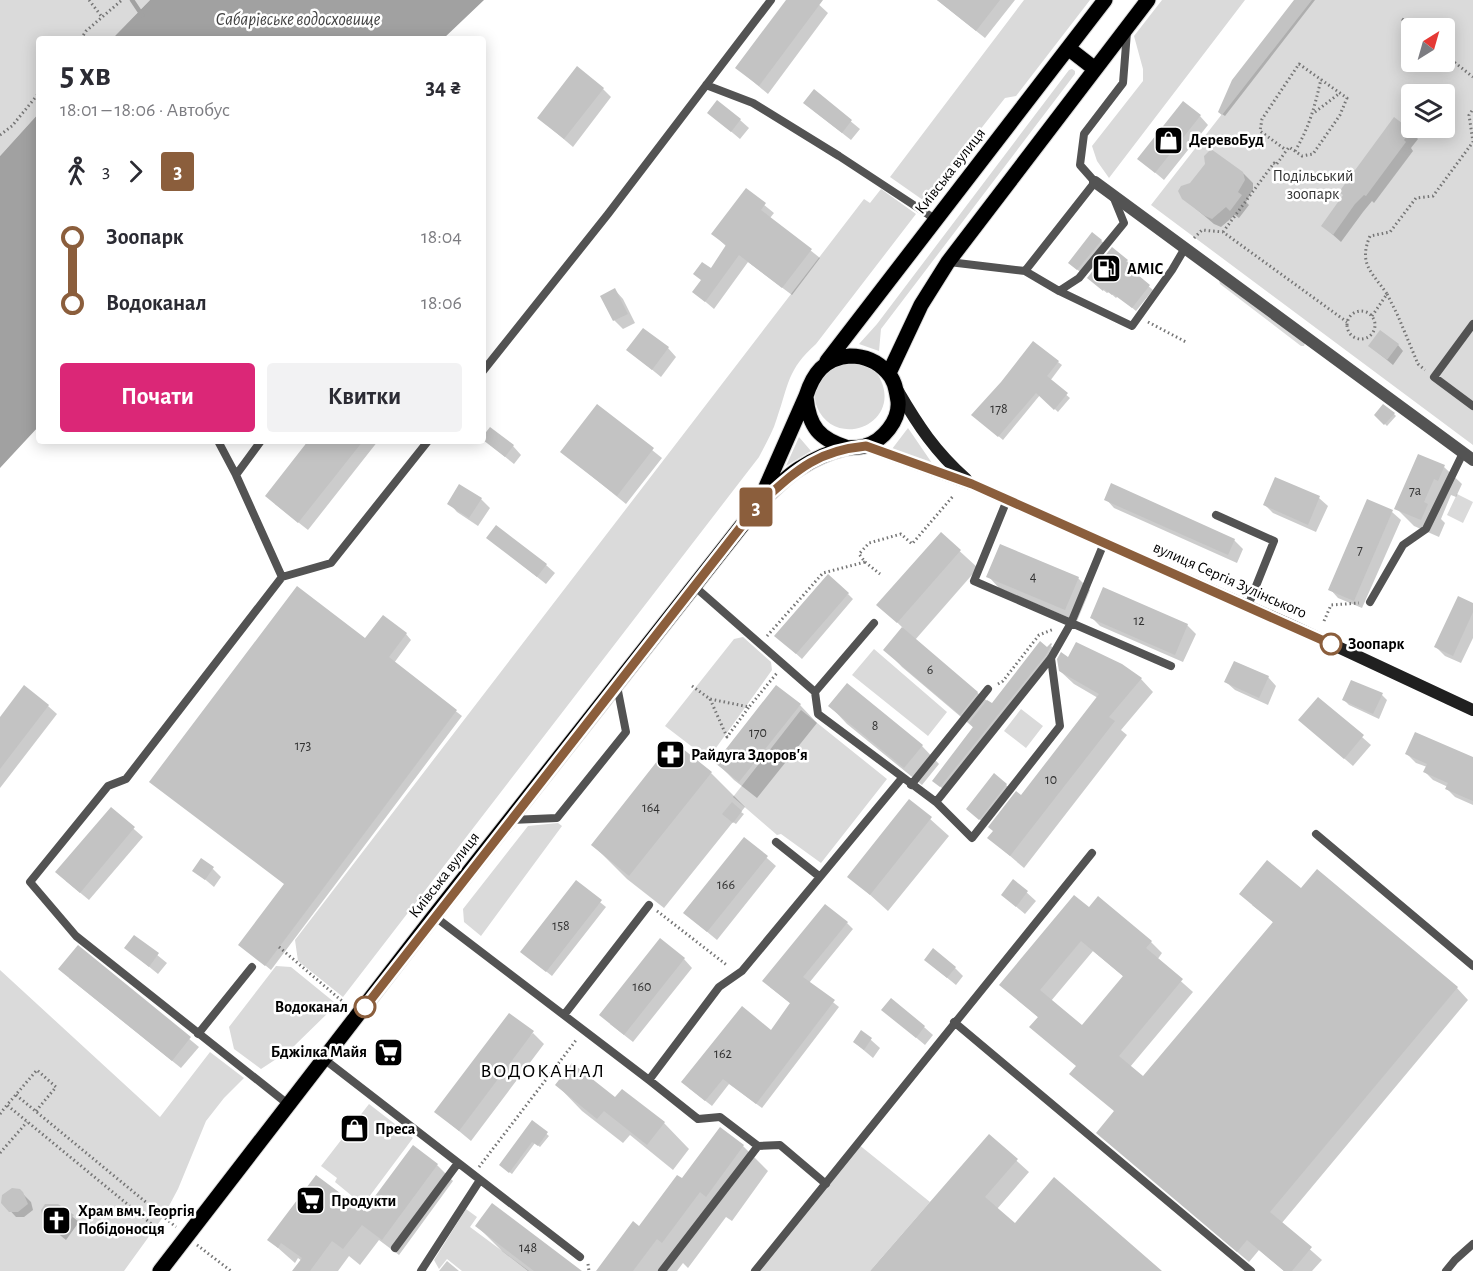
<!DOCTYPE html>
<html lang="uk">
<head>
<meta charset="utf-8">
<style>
	body { margin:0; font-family:"Alegreya Sans",sans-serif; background:#f2f2f3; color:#2b2b33; height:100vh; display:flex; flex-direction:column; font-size:22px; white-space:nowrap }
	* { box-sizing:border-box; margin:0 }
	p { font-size:20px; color:#7c7c81 }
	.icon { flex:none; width:33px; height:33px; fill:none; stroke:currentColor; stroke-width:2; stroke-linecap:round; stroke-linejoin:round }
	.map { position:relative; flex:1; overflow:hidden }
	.drawer { position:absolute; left:36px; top:36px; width:450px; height:408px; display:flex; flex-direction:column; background:#fff; border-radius:6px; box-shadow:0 3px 15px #0003 }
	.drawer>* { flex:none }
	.badge { padding:0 12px; border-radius:4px; font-size:21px; line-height:39px }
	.needle { width:39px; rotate:37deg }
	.buttons { position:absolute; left:1401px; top:18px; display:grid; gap:12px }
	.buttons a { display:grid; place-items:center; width:54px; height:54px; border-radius:6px; background:#fff; box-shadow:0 3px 15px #0003; font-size:30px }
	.map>.badge { position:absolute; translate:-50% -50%; box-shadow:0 0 0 3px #fff }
	.legs { display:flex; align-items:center; gap:9px; height:66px; padding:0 24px; font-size:20px }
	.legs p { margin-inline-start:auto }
	.summary { display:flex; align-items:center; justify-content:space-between; height:102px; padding:0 24px }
	h1 { font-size:33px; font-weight:700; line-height:45px }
	.primary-button { display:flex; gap:12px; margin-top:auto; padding:12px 24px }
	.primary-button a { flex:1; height:69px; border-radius:6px; background:#db2777; color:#fff; font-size:24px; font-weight:700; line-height:69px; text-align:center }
	.primary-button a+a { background:#f2f2f3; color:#2b2b33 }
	ul { padding:0 24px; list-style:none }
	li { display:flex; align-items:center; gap:21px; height:66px; font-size:22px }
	li i { display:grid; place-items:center; width:9px; height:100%; margin:0 8px; background:currentColor }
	li i::after { content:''; width:15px; height:15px; margin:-8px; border:4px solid; border-radius:50%; background:#fff }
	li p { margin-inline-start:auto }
	li:first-child i { background:linear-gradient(#0000 50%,currentColor 0) }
	li:last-child i { background:linear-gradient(currentColor 50%,#0000 0) }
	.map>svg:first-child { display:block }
	.green { fill:#dadada; fill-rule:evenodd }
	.water { fill:#a1a1a1 }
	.shadow { fill:#0003; fill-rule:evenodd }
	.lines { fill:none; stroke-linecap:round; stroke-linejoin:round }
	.stream { stroke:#a1a1a1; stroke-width:4.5 }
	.building { fill:#c3c3c3; fill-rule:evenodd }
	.primary-casing { stroke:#dbdbdb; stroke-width:17 }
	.path { stroke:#757575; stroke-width:3; stroke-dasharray:1.5 3; stroke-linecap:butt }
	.lane { stroke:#535353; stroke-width:8 }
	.street { stroke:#535353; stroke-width:12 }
	.secondary { stroke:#202020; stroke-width:12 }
	.primary { stroke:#000; stroke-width:15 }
	.line-1-casing { stroke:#fff; stroke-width:14 }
	.line-1 { stroke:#8b5e3c; stroke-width:9 }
	.stop-1-dot { fill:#fff; stroke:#8b5e3c; stroke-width:3 }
	.labels { text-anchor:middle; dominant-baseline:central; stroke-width:5; stroke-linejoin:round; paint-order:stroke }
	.number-label { font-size:14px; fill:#313131 }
	.poi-label { font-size:16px; font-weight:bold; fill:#000; stroke:#fff; text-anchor:start }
	.street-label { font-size:16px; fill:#000; stroke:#fff }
	.park-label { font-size:16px; fill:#313131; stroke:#fff }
	.stop-label { font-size:16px; font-weight:bold; fill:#000; stroke:#fff; text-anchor:start }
	.water-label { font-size:18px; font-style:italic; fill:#424242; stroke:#fff }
	.quarter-label { font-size:20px; letter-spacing:1.5px; fill:#000; stroke:#fff }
</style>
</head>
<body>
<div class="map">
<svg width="1473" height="1271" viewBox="0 0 1473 1271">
	<rect width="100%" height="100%" fill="#fff"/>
	<path class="green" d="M0,0H150L112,39H39V113L0,156Z
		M1024,0H1090L1016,96L1005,98L961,154V167L930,205L890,177Z
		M1162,0H1245L1109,178L1097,161L1092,146L1143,81V69L1134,36Z
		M1311,0H1473V445L1151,205ZM1412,28H1444V62H1412ZM1412,94H1444V128H1412Z
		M1072,69L1075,71V74L881,329L879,351L859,344L877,324L1069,70Z
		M881,189L916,214L816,344C787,370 789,384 777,418C773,432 765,445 759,457L343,997L298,961L295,940L864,199L870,203Z
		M1219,280L1305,343L1304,346H1301L1220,284Z
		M839,361C848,363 863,362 870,367C877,371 881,379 883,386C895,427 834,448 817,407C809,385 825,375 839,361Z
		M908,428L934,466L892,449Z
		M799,437L811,451L786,466Z
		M1457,494L1473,502L1463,523L1447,515Z
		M743,637L771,662L772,670L708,759L665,726L734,639Z
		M874,649L947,712L928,736L852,675Z
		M1021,709L1043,726L1026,748L1004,731Z
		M801,710L887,779L821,863L781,834L777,835L733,797Z
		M558,823L562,826L481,936L464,922L463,909L528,826Z
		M276,966L291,967L334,1002V1007L290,1050L261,1069L234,1049L229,1027Z
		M0,970L160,1117L210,1052L244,1078L224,1098L206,1121L178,1189L163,1217L124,1271H0Z
		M369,1104L413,1138L363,1205L335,1182L337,1178L321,1166Z
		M858,1144L930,1202L870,1271H755Z
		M466,1209L477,1217L470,1227L529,1271H462L447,1259L439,1269L434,1260Z"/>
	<path class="water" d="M150,0H484L443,39H112Z
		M39,113V426L0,468V156Z"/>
	<path class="shadow" d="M788,0H814L828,13L768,94L737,68Z
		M937,0H1015L985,38Z
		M1296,0H1315L1225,116L1222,114Z
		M603,89L611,97L573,147L539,118Z
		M814,91L860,129L851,140L814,111Z
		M709,113L740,120L749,128L740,139Z
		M1200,116L1208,125L1164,180L1139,159Z
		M1410,131L1418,139L1411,148L1413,151L1374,203L1372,201L1363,212L1341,242L1323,226Z
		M1211,151L1244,174L1253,183V189L1246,202L1249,205L1239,218L1235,215L1221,227L1214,224L1183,198L1206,164Z
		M746,190L774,213L770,218L820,258L792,295L748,262L714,309L694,292L727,247L713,234Z
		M1092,234L1104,243L1080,272L1070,263Z
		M1127,261L1130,264L1128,266L1135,273L1134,274L1153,290L1136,311L1118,296L1116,298L1109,292L1107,293L1092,281Z
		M615,290L623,299L635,323L623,329L614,320L602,297Z
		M1398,345L1403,351L1393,365L1370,346Z
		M668,348L676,357L661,377L628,350Z
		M1058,362L1062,365L1050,381L1070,398L1058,412L1040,395L1003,440L977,418Z
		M597,406L662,458L626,504L562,452Z
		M1394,414L1396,416L1387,426L1376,415Z
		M483,439L513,446L521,455L514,464Z
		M310,441H378L308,530L275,504Z
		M1444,467L1462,484L1456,497L1451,495L1441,519L1445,523L1439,537L1414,526L1396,508Z
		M1276,479L1319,498L1328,506L1316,532L1273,513L1265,505Z
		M460,486L481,499L490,508L478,526L457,512L449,503Z
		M1106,499L1234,540L1243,549L1237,563L1114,508Z
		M1392,512L1401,520L1362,608L1338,598L1330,589Z
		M941,534L978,568L915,640L992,705L1051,646L1053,648L1048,657L943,789L934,781L974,728L902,667L885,649L903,628L879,605Z
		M488,538L546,565L555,573L546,584Z
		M988,576L1078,578L1090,590L1077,621L999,588Z
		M848,594L853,599L802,659L782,641Z
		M1473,605V638L1461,663L1445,656L1436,647Z
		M1092,618L1187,625L1196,634L1183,662L1100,626Z
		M406,634L411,640L394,663L462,716L271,970L240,945L286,885L365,640Z
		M1068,660L1141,679L1153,692L1121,730L1127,735L1024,868L989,838L1098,698L1074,684L1060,671Z
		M1268,677L1276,686L1268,705L1235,690L1226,682Z
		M1382,695L1387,700L1379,719L1349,705L1344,700Z
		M1319,699L1371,745L1353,766L1309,728Z
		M800,705L817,723L757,798L734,780L717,763Z
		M48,706L57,714L0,788V719Z
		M830,706L922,746L939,764L922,785L847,724Z
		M1407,754L1473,759V805L1455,797L1447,789L1448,787L1433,780L1425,772L1427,767L1416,763Z
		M711,773L745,807L741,812L744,814L736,824L733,822L664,908L627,879L593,845Z
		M1006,785L1012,790L985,824L973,814Z
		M910,801L949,836L888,911L849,876Z
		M111,809L143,837L89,900L66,881Z
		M745,839L776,866L717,940L694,921Z
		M213,869L221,877L214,887L194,870Z
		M1014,881L1036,901L1025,914L1012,903Z
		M576,883L606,907L552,976L528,957Z
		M1301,890L1457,988L1468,1000L1281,1224L1322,1260L1312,1271H1284L1259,1250L1249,1262L1098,1133L1115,1112L1039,1018L1001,985L1089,909L1151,942L1162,953L1157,960L1193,992L1130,1067L1144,1079L1274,923L1252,905ZM1093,951L1124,977L1082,1027L1051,1001Z
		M847,923L853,929L809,983L839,1007L762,1108L729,1084L712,1106L689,1088L771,1032L791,1004L770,987Z
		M135,937L167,963L158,974L126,948Z
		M78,947L199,1047L181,1068L69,978Z
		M684,959L692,968L633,1042L610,1024Z
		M935,968H955L963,976L956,985Z
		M883,1010L924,1027L933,1035L925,1045Z
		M862,1032L880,1048L873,1058L854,1042Z
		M533,1033L544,1044L471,1141L436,1112Z
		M557,1085L616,1099L664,1123L689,1149L673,1170L630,1135L623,1143L582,1111Z
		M533,1123L549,1136L540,1147L535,1143L512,1174L503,1167Z
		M989,1136L1029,1172L997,1209L1015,1225L1160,1271H872Z
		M743,1146L768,1171L732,1221L726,1217L688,1268L683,1263L677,1271H598L640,1228Z
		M437,1165L453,1181L399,1255L379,1240L360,1265L349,1256L338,1271H294L302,1261L298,1258L295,1263L269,1240L365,1213Z
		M19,1190L31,1202L33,1210L24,1217H16L3,1203Z
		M58,1205L79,1222L66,1240L45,1223Z
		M477,1226L579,1271H528L502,1251Z
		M447,1261L459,1271H439Z"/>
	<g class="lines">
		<path class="stream" d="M132,0L142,15"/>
	</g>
	<path class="building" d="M786,0H823L759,86L735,68Z
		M937,0H1000L976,31Z
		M1294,0H1312L1222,115L1218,112L1232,80Z
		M577,66L604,88L564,139L537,118Z
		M814,89L852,120L842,133L803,103Z
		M717,100L741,119L731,132L707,113Z
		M1183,101L1201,115L1155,173L1137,159Z
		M1394,117L1411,130L1404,140L1406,142L1366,196L1364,195L1355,204L1333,235L1321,226L1343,195L1339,192Z
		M1211,149L1243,172L1245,180L1238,192L1242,195L1230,211L1226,207L1212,219L1205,216L1182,199L1178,191L1181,186L1190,183L1205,164L1204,156Z
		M746,188L766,203L761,210L812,249L782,288L739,255L705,302L692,292L701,280L693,274L702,262L711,268L726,245L711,234Z
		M1092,232L1102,240L1077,270L1068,263Z
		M1112,247L1128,260L1126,262L1133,268L1132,270L1150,285L1132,308L1113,294L1112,295L1104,289L1103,291L1087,278Z
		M615,288L628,314L613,321L600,296Z
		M643,328L669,347L652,370L626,350Z
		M1380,330L1399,344L1387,360L1368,346Z
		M1033,341L1059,361L1047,376L1068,393L1054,410L1036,393L998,437L971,415L1001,382Z
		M597,404L654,448L617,496L560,452Z
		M1383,404L1395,413L1384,425L1374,415Z
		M490,427L514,445L505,457L483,440V436Z
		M308,441H363L298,523L265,496Z
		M1418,454L1445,465L1438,481L1434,479L1424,502L1428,504L1421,520L1394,509Z
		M1275,477L1320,496L1308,525L1263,505Z
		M1111,483L1235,539L1228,555L1104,500Z
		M459,484L482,498L469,518L447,504Z
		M1367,499L1393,510L1354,601L1328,590Z
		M496,525L547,564L537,577L486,538Z
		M941,532L961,550L897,623L876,605Z
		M1000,544L1079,577L1065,610L986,577Z
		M828,574L849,593L796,654L774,636Z
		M297,586L365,638L383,615L407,633L389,657L457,710L265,966L238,945L284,884L149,782Z
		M1103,587L1188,624L1175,655L1090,618Z
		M1458,596L1473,603V612L1453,656L1434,647Z
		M902,627L978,692L960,715L883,650Z
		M1040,641L1047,647L1051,643L1052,644L1046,655L940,787L932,781L973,727L969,723L987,700L992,703Z
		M1076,642L1122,664L1142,678L1109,717L1115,721L1010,856L987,838L993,831L988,827L1016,791L1021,795L1099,694L1059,671L1057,659L1061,652L1068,657Z
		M1234,661L1269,676L1259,698L1224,682Z
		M1351,680L1383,693L1373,714L1342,700Z
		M847,683L923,745L904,768L828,706Z
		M24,685L49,705L0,769V717Z
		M776,685L801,704L739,782L715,763Z
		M1318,697L1364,735L1344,759L1298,720Z
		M1415,732L1473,757V801L1445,789L1448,783L1423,772L1427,764L1405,754Z
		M673,741L712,772L629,876L591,845Z
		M994,773L1007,784L979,820L966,809Z
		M909,799L932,817L870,895L847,877Z
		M732,802L742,811L733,823L722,814Z
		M111,807L135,827L80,893L55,872Z
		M744,837L768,856L707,932L683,913Z
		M201,858L214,867L205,880L192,871Z
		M1267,860L1301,888L1317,869L1458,987L1270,1212L1312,1247L1292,1271H1284L1247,1240L1237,1252L1096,1133L1114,1111L1069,1074L1076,1066L1029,1027L1038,1017L999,985L1074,895L1089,907L1098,896L1152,941L1146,948L1183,979L1119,1056L1143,1076L1273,922L1239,894ZM1081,941L1123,976L1082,1025L1040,990Z
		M1013,879L1028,891L1016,907L1001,895Z
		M576,880L602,900L546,972L520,952Z
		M825,904L848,922L803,977L835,1000L756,1104L723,1079L705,1101L681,1082L742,1006L771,1030L790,1003L762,981Z
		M134,935L159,953L149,967L124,948Z
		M660,938L685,958L624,1035L599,1015Z
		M78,945L191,1037L172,1061L58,969Z
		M933,948L956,967L947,978L924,960Z
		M891,998L925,1026L916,1038L881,1010Z
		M509,1013L534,1031L459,1131L434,1112Z
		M861,1030L872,1038L864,1050L853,1042Z
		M572,1063L615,1097L622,1089L665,1122L647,1145L604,1111L597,1119L555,1085Z
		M532,1120L548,1132L538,1146L532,1142L509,1173L499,1165Z
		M720,1127L744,1145L706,1197L700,1192L662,1243L657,1239L633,1271H596L633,1221L639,1226L677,1175L682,1178Z
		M989,1134L1018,1159L985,1197L1015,1223L1054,1177L1162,1271H870Z
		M413,1145L438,1164L382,1240L362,1225L343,1249L332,1241L310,1271H292L302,1258L281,1243L278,1248L267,1240L316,1175L364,1211Z
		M12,1188L20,1189L23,1192L28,1204L18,1212H9L1,1203L2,1195Z
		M492,1203L582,1271H534L475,1226Z
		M45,1204H58L74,1215L60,1235L44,1224L41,1210Z"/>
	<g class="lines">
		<defs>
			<path id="primary" d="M1068,48L1095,69
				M827,361L1105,0
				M889,373L921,305L948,262L1148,0
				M806,397C809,427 819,439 848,448
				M160,1271L434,916L758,505C771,493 785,477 800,468C814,459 830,452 846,448C852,447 859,448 865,446C883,441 900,420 898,401C896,390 895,380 887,372C877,361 864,356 850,356C824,358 813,374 806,396L758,505"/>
		</defs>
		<use href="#primary" class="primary-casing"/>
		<path class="path" d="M89,0L102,17
			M1402,19L1414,28
			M81,39L86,31L122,0
			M1444,54L1473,77
			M1315,112L1340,93
			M0,135L12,126L39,93
			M1295,151C1309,128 1315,106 1321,79
			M1223,232L1274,163L1276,165L1289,147L1302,156L1313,154L1340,115L1347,98L1299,64L1262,119L1260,131L1286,150
			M1194,238L1202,230L1223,232L1347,322
			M1387,294L1398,316L1418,364L1425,370
			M1347 325a14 14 0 1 1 28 0a14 14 0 1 1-28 0Z
			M1372,316L1387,294C1372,272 1358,264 1370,236L1390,232L1416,198L1433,196L1473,142L1469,115L1473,109
			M1148,322L1186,342
			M865,562L880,574
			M1324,621L1331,605L1359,603
			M767,636L823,573L865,562L859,554L869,543L901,534L912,544L954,495
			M998,684L1003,681L1039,635L1054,629
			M692,686L710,699L749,707L777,673
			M710,699L727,737L749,707
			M657,911L728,966
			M279,947L342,1001
			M16,1095L176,1227
			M36,1111L56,1087L37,1070L7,1105L160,1231
			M0,1114L7,1105
			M0,1153L27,1122
			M479,1167L577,1039
			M197,1245L231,1271
			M588,1264L589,1271"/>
		<path class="lane" d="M706,85L753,103L839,156L935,219
			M949,262L1025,271L1095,182L1080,165L1084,134L1123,83L1127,32
			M1025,271L1059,291L1079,278L1124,223L1113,196
			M1059,291L1132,326L1172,270L1185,248
			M1473,324L1434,377L1473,406
			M483,371L608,214L771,0
			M218,441L236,475
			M261,441L236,475L282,577
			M1007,500L974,581L1171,666
			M1216,515L1274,541L1248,606
			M694,586L815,692L874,623
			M1370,602L1403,545L1426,529L1463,453
			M815,692L818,714L936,802L972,838L1060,726L1051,658
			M911,785L988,689
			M936,802L1051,658L1071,623L1104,543
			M511,820L557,818L626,732L617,686
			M1316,834L1473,966
			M776,842L820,877
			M434,916L649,1080L698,1119L720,1117L758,1146
			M564,1015L649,905
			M954,1022L1251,1271
			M198,1034L252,967
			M324,1059L580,1257
			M649,1080L719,987L742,971L902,778
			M289,1105L76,936L30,882L108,786L126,779L282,577L331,563L428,441
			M395,1248L458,1163
			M421,1271L480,1180
			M662,1271L758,1146L780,1145L826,1184
			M755,1271L1092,853
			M1446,1271L1455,1260L1473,1244"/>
		<path class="street" d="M1095,182L1473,460"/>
		<path class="secondary" d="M898,391C919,427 935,451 966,479
			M866,446L971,484L1293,626L1473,710"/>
		<use href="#primary" class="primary"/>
	</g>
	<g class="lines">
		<defs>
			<path id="line-1" d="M365,1007L758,505C795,472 814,451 866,446L972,484L1331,644"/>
		</defs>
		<use href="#line-1" class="line-1-casing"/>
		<use href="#line-1" class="line-1"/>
	</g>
	<defs>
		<symbol id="shop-square" viewBox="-11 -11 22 22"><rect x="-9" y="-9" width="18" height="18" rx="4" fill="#000" stroke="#fff"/><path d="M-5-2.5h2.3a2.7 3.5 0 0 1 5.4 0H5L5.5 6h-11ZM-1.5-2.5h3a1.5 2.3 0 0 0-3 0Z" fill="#fff"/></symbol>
		<symbol id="fuel-square" viewBox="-11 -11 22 22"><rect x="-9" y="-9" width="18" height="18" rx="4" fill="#000" stroke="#fff"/><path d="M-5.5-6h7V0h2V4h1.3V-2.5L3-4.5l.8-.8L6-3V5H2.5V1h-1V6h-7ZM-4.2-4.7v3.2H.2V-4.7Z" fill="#fff"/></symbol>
		<symbol id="pharmacy-square" viewBox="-11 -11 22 22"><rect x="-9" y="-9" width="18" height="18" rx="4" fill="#000" stroke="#fff"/><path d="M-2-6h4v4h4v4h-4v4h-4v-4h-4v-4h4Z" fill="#fff"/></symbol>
		<symbol id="supermarket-square" viewBox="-11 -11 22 22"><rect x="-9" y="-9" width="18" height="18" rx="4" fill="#000" stroke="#fff"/><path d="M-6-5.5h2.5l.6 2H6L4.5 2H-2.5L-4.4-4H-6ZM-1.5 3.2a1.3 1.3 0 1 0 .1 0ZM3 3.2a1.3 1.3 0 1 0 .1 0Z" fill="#fff"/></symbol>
		<symbol id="church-square" viewBox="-11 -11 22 22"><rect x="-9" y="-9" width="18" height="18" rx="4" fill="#000" stroke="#fff"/><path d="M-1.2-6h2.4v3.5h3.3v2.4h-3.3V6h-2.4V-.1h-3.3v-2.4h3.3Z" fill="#fff"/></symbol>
	</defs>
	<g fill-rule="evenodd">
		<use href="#shop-square" x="1152" y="124" width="33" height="33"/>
		<use href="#fuel-square" x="1090" y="252" width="33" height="33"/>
		<use href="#pharmacy-square" x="654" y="738" width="33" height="33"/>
		<use href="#supermarket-square" x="372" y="1036" width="33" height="33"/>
		<use href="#shop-square" x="338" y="1112" width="33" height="33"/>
		<use href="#supermarket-square" x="294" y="1184" width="33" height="33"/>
		<use href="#church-square" x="40" y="1204" width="33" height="33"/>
	</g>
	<g class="stop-1-dot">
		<circle cx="1331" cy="644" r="10"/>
		<circle cx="365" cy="1007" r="10"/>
	</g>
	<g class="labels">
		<g class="number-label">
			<text x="999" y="409">178</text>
			<text x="1415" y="491">7а</text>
			<text x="1360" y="550">7</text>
			<text x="1033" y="577">4</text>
			<text x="1139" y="621">12</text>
			<text x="930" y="670">6</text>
			<text x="875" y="726">8</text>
			<text x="758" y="733">170</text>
			<text x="303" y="746">173</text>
			<text x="1051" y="780">10</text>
			<text x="651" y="808">164</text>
			<text x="726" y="885">166</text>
			<text x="561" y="926">158</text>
			<text x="642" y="987">160</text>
			<text x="723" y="1054">162</text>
			<text x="528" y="1248">148</text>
		</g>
		<g class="poi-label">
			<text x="1189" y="140">ДеревоБуд</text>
			<text x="1127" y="269">АМІС</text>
			<text x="691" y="755">Райдуга Здоров'я</text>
			<text x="367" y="1052" text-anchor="end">Бджілка Майя</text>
			<text x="375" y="1129">Преса</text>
			<text x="331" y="1201">Продукти</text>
			<text x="78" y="1211">Храм вмч. Георгія<tspan x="78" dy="18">Побідоносця</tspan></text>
		</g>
		<g class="street-label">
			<text transform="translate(950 171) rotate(-52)">Київська вулиця</text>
			<text transform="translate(1230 580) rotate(24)">вулиця Сергія Зулінського</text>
			<text transform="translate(444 875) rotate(-52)">Київська вулиця</text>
		</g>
		<g class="park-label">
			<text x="1313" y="176">Подільський<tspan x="1313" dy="18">зоопарк</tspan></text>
		</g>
		<g class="stop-label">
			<text x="1348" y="644">Зоопарк</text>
			<text x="348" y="1007" text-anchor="end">Водоканал</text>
		</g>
		<g class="water-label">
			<text x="298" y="20">Сабарівське водосховище</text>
		</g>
		<g class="quarter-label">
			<text x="543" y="1071">ВОДОКАНАЛ</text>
		</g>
	</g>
</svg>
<div class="buttons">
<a><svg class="needle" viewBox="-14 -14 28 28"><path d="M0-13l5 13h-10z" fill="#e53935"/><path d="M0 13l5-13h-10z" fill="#7c7c81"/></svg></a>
<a><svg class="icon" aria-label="layers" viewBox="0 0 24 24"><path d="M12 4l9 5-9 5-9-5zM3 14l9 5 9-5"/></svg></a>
</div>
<b class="badge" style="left:756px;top:507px;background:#8b5e3c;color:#fff">3</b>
<section class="drawer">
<div class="summary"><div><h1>5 хв</h1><p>18:01 – 18:06 · Автобус</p></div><b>34 ₴</b></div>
<div class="legs"><svg class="icon" aria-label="walk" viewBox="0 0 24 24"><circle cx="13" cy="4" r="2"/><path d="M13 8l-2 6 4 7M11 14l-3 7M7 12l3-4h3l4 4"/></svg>3<svg class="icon" aria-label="forward" viewBox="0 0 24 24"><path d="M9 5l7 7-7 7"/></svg><b class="badge" style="background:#8b5e3c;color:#fff">3</b></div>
<ul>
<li><i style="color:#8b5e3c"></i><b>Зоопарк</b><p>18:04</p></li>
<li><i style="color:#8b5e3c"></i><b>Водоканал</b><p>18:06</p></li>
</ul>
<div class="primary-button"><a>Почати</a><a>Квитки</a></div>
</section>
</div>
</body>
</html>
